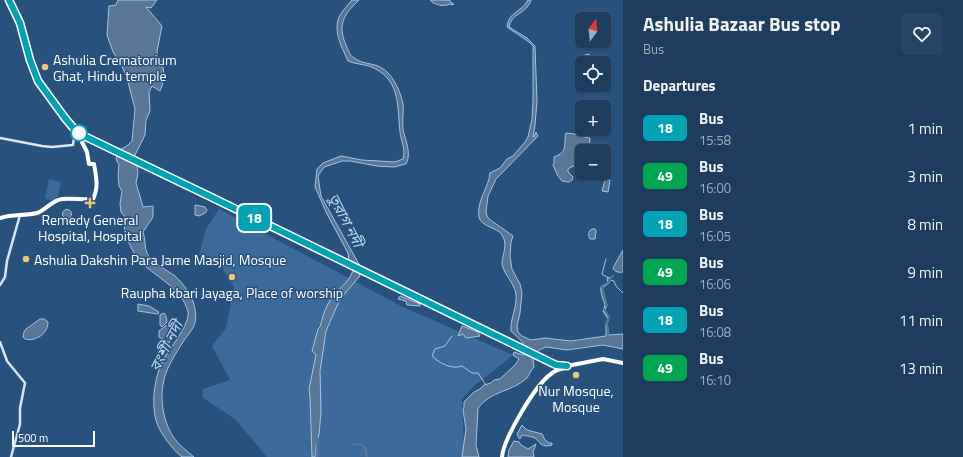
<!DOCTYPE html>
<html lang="en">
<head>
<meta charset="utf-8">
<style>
	body { margin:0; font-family:"Titillium Web","Noto Sans Bengali",sans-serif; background:#264464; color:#f1f3f6; height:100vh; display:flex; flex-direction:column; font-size:15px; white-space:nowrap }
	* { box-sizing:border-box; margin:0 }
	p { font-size:13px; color:#a1aebc }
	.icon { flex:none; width:22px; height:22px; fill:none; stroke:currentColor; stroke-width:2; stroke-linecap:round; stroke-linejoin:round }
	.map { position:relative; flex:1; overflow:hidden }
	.details { display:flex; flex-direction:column; background:#1e3d5e; width:340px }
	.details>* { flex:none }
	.badge { padding:0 8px; border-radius:6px; font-size:14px; line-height:26px }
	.needle { width:26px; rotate:15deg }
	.buttons { position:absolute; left:575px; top:12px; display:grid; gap:8px }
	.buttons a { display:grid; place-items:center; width:36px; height:36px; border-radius:6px; background:#1e3d5e; box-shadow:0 1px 3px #0004,0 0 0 1px #3c5673; font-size:20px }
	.scale { position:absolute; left:12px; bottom:10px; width:83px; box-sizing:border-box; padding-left:4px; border:2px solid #fff; border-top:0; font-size:11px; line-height:14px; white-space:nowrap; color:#fff; -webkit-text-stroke:3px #28517e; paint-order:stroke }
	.map>.badge { position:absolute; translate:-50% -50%; box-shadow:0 0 0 2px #fff }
	h2 { padding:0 20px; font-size:15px; line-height:36px }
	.round { display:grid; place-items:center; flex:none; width:42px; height:42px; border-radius:6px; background:#264464 }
	.headline { display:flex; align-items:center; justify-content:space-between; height:68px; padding:0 20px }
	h1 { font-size:19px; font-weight:700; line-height:30px }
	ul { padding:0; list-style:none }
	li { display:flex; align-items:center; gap:12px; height:48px; padding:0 20px }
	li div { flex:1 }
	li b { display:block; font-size:15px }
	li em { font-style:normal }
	li .badge { min-width:44px; font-weight:700; text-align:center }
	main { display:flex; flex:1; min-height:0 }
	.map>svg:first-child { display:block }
	.green { fill:#3c6b9b }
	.water { fill:#597696; stroke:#a3c4e5 }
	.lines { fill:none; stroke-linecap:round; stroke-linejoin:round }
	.stream { stroke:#a3c4e5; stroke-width:1 }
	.canal { stroke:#597696; stroke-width:2 }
	.river { stroke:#597696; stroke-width:2.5 }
	.secondary { stroke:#d7e5f5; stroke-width:2.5 }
	.highway { stroke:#fff; stroke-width:4 }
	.line-casing { stroke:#fff; stroke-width:9 }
	.line { stroke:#00a3b4; stroke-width:6 }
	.poi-dot { fill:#ecc574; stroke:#28517e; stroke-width:1.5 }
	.stop-dot { fill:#fff; stroke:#00a3b4; stroke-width:2 }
	.labels { text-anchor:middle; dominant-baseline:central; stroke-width:3; stroke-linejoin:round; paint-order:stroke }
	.poi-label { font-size:14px; fill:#fff; stroke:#28517e }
	.water-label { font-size:15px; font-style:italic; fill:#b9d3ed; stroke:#28517e }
</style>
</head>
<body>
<main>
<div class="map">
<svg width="623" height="457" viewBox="0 0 623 457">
	<rect width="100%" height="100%" fill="#28517e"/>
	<path class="green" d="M49,179L61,182L57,201L45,199Z
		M219,209L403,307L513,355L474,386L462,399L464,447L463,457H267L236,420L202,397L203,389L230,380L212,346L226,328L234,287L222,268L199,255L206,229Z"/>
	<path class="water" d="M118,0H157L151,8L146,7L162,26L157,51L158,59L162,61C164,71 165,81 160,91L152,86L149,92L150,111L146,120L145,135L135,155L138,173L136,183L143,207L153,206V217L143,232C146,239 144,247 147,253C150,262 167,270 175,276C184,284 193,297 195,309C198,326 191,330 183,342C178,350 172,359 168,368C158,390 161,419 174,438C179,445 187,451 194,457H182C173,450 160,433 157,423C150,403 155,372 166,355C172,346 190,323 188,312C182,287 154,277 138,259C134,254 131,247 128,241C125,232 123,226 125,217L121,212L120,204L122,191L119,186L118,176L119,165L116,159L119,150L127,146L132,141L135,109L127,78L121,64L113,52L107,35L109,6L116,5Z
		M352,0H359C344,14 337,25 346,45C348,49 349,55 354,58C364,66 378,61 389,74C396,82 401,94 403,104C404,112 402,120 403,129C405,140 412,153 406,164L394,167L377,166L350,161H342L324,167L318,176L321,196L360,266L359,273L360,276L340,299L326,331L320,371L321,412L319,435L316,444L315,457H312L310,397L309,389L316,355L312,351L318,329L320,327C322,320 324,311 328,304C336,289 352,282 354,266L349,260L348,253L327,214L315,187L317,169L323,163L341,156L362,160L395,162L403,159C406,150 401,141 400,132C397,105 401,78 369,66C362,64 355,64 348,61C342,47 332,31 340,15C343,10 348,5 352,0Z
		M430,0H450V2L454,4L453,5L450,4C444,7 434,5 430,0Z
		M528,0H531C527,14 511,13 509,27L527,38L535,46L537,101L535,125L533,137H534L536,132L538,136L496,179L488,196L486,212L487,216L489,219L513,236L511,242L510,256L512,269L520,284L522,293L520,313L517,326L518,332L522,336L531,340L545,338L571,341L606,336V324L608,319L603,311L605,305C603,299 600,292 601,287L608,283L607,278H610L609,283L602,288L607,305L604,312L609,318L607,324L609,335L623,334V349L603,345L567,350L546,347L539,350L533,359L534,367C531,370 529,375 527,378C514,391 490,391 478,408L476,445L479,457H462L466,429L463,410L464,407V402L474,392L480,389L484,385L491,383L494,380L500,379L515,365L519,359L513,355L514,352L523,355L525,354C527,343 518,338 511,331C510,319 517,308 516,295C515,283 501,271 502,262C503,253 508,244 502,235C497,227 481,227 479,217C476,202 489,187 490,173L500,168L507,159L513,156L525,142L528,137L532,119L533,100V46L529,42L507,27C508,12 522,12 528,0Z
		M589,54L590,59L587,63L580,64V66L577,67L576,59L578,57Z
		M566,133L583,135L584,137L590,138L589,149L591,151H582V169L573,166L568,169V172L573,177L572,180L569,182L562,181L558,176L553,165L554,163V157C569,152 563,144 566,133Z
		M605,180H610L608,192L602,191Z
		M195,205L205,207L207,210L205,213L199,216L195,215Z
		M62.5 214a4.5 4.5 0 1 1 9 0a4.5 4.5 0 1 1-9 0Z
		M592,229H595L596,231L595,239H590C588,236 588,231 592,229Z
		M623,250V272C620,273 614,272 613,268Z
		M400,296L420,304V306L407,305L406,301L398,299Z
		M138,304L149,306L159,312L158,314L138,311Z
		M164,313L166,316L167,322L162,327L160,325V315Z
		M40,319H44L48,322C48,334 35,342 25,339L23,337L24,332L26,329Z
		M167,325C175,328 173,337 169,343L159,337V331Z
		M462,326L478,332L480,336L466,338L463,334L458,336Z
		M522,425L527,430L542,434L545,440L549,443H552V445C541,448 541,443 535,438C531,436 525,436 522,435L520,439L519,438L517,434Z
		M514,441L519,442L521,445L528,449L536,444L533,452L534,457H508L509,450Z"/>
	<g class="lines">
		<path class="stream" d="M606,259L602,274L607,277L610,278
			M610,280L614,281L616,286L623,293
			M452,336L445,346L435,349L432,356C439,363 452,370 462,366L472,373H478L486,385"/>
		<path class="canal" d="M606,305V303L602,286L609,282L610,278L613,276
			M604,309L609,317L607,322L608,334
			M354,444L362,445L365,448L367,457"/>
		<path class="river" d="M317,439V457"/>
		<path class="secondary" d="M0,138L42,146L52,147L73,145L75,130
			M0,285L5,277L7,261L20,215
			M0,342L7,361L25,383L20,408V424L11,457"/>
		<path class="highway" d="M9,0L20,23L30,61L38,81L65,118L75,130L82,135L556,365L567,366L603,359L623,363
			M0,218C12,214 25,216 37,213C46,210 51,201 62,199C72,198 85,200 93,199C99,187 96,176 94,164H89L87,152L82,142V135
			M502,457C504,438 535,385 551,374C555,370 560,369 565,368"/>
	</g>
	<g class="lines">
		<defs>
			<path id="line" d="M9,0L20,23L30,60L38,81L65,118L75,130L82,135L211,197L517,346L556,365L567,366"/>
		</defs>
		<use href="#line" class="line-casing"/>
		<use href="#line" class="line"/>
	</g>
	<g class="poi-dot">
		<circle cx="45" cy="67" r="4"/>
		<path d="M88 197h4v4h4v4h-4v4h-4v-4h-4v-4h4z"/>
		<circle cx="26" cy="259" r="4"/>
		<circle cx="232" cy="277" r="4"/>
		<circle cx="576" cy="375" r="4"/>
	</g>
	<circle class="stop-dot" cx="79" cy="133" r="8"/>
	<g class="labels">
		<g class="poi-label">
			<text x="53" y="59" text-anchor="start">Ashulia Crematorium<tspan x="53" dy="16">Ghat, Hindu temple</tspan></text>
			<text x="90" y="219">Remedy General<tspan x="90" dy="16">Hospital, Hospital</tspan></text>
			<text x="34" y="259" text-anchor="start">Ashulia Dakshin Para Jame Masjid, Mosque</text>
			<text x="232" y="292">Raupha kbari Jayaga, Place of worship</text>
			<text x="576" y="390">Nur Mosque,<tspan x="576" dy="16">Mosque</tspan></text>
		</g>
		<g class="water-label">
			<text transform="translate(346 220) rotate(63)">তুরাগ নদী</text>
			<text transform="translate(166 346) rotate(-63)">বংশী নদী</text>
		</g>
	</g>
</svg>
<div class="buttons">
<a><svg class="needle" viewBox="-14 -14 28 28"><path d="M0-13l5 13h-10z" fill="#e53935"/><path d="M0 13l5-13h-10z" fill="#a1aebc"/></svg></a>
<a><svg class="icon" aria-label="locate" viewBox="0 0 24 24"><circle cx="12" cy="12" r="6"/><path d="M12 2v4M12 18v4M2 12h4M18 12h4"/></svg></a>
<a>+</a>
<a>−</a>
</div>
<div class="scale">500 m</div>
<b class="badge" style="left:254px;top:218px;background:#00a3b4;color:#fff">18</b>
</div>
<section class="details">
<div class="headline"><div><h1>Ashulia Bazaar Bus stop</h1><p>Bus</p></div><a class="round"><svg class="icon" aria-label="heart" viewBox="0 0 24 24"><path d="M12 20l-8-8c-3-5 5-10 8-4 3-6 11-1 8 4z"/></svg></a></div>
<h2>Departures</h2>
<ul>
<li><span class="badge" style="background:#00a3b4;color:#fff">18</span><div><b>Bus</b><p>15:58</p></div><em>1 min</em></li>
<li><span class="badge" style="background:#00a651;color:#fff">49</span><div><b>Bus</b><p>16:00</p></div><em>3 min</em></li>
<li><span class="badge" style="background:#00a3b4;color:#fff">18</span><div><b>Bus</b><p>16:05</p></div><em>8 min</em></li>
<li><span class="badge" style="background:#00a651;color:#fff">49</span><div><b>Bus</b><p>16:06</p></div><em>9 min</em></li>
<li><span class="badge" style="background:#00a3b4;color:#fff">18</span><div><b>Bus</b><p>16:08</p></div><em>11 min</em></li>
<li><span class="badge" style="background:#00a651;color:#fff">49</span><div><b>Bus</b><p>16:10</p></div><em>13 min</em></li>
</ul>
</section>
</main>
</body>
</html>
